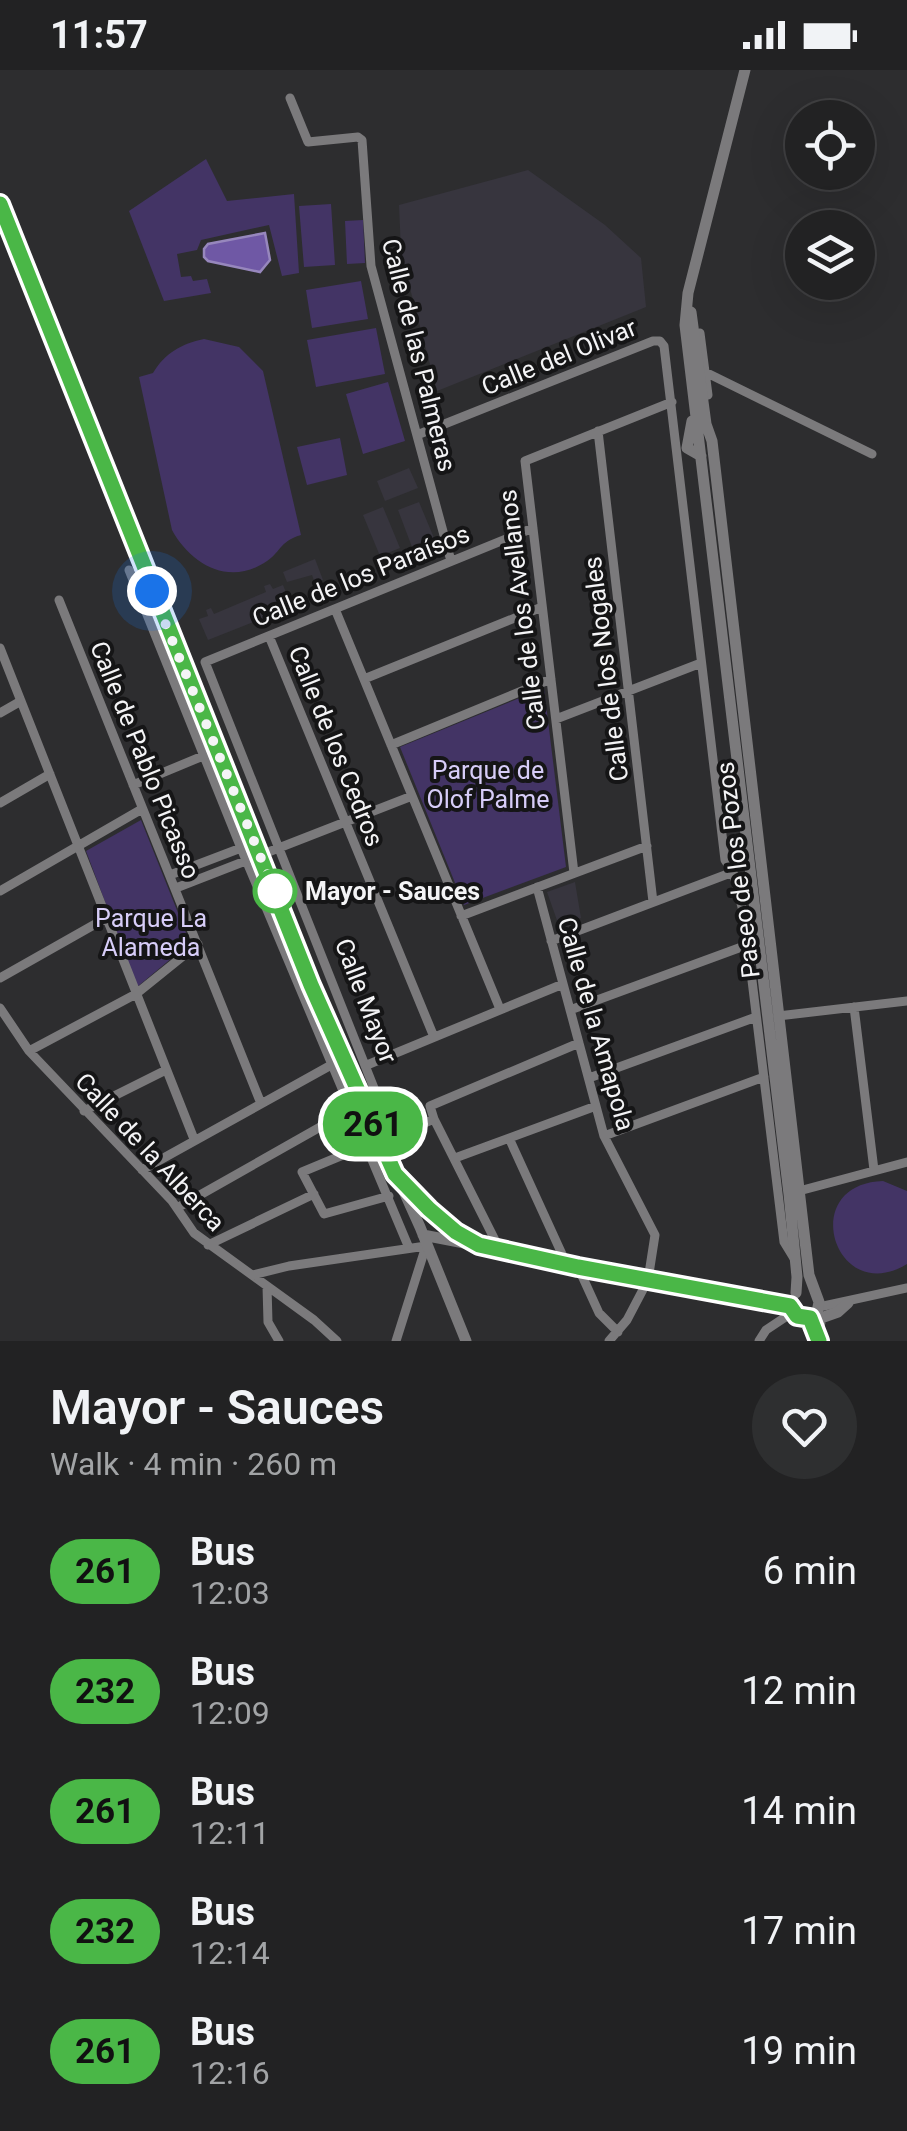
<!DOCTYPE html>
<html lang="en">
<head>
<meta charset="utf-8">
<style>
	body { margin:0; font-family:Roboto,sans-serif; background:#2e2f30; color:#f1f3f6; height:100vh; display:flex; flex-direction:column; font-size:38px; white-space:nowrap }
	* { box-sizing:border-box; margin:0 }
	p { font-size:32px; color:#a2a4a6 }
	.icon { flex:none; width:55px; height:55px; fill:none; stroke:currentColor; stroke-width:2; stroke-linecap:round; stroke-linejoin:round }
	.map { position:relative; height:1271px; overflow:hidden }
	.side { display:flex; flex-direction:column; background:#222223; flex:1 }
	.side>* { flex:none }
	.badge { padding:0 20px; border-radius:32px; font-size:35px; line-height:65px }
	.controls { position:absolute; left:785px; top:30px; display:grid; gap:20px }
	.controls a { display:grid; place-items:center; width:90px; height:90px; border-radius:50%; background:#222223; box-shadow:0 10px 40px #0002,0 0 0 2px #3f3f41; font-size:50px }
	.you { position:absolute; width:50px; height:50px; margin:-25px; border:8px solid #fff; border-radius:50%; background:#1a73e8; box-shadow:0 0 0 15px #1a73e833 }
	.map>.badge { position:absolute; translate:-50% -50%; box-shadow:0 0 0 5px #fff }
	.round { display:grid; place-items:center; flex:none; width:105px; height:105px; border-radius:52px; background:#2e2f30 }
	.head { display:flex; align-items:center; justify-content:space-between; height:170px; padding:0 50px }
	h1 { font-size:48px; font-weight:600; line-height:75px }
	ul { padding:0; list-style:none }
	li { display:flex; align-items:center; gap:30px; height:120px; padding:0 50px }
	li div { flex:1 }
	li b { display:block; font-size:38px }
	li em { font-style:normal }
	li .badge { min-width:110px; font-weight:700; text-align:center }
	.status { display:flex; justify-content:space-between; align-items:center; height:70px; padding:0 50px; background:#222223; direction:ltr }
	.status svg { height:28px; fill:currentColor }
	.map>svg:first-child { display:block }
	.built { fill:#37353e }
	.green { fill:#433465 }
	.water { fill:#6f58a5; stroke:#9787bd; stroke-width:2.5 }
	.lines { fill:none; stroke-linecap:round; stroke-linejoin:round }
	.minor { stroke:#7b7a7c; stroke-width:9 }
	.tertiary { stroke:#7b7a7c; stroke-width:11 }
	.line-casing { stroke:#fff; stroke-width:22 }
	.line { stroke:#4ab747; stroke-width:15 }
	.walk { stroke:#f4f4f6; stroke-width:10; stroke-dasharray:0 18 }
	.stop-dot { fill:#fff; stroke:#4ab747; stroke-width:5 }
	.labels { text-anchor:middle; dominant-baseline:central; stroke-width:8; stroke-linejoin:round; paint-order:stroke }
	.street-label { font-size:25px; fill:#f4f4f6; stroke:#151516 }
	.park-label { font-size:25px; fill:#d7cdf8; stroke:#151516 }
	.stop-label { font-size:25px; font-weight:bold; fill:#f4f4f6; stroke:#151516; text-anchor:start }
</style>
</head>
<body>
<div class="status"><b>11:57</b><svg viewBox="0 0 49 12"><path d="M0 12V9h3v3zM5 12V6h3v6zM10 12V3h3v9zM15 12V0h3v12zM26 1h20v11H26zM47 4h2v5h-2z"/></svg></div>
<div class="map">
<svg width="907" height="1271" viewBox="0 0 907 1271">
	<rect width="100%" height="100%" fill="#2d2d2f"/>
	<path class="built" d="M528,100L605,155L641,188L646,237L437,321L407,207L402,204L399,135Z
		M409,398L418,418L385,431L377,411Z
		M419,432L434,468L412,477L398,440Z
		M383,437L400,478L380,486L363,445Z
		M315,489L323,510L315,513L312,505L287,512L283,502Z
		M270,514L273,519L283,515L292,537L282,541L284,547L277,550L274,544L208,570L199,549L208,546L206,540L211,538L214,544L266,522L264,516Z
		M575,812L581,848L559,856L547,822Z"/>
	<path class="green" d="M206,89L227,131L294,124L299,203L282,206L269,155L201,170L197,180L177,184L181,207L191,206L193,211L207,209L211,223L164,231L129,141Z
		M331,134L335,195L304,197L299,136Z
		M363,150L365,193L347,194L345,151Z
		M361,211L368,249L312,258L306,220Z
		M376,258L385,304L316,317L307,270Z
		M204,269L239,277L263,301L301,465C278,472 282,482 264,493C227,516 190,493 172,460L139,307L153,303C165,283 181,274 204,269Z
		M388,312L405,371L363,384L346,324Z
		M340,368L347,405L307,415L297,377Z
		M544,618L566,797L464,835L400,677Z
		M141,750L190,873L137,917L86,781Z
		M883,1111L907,1121V1194C835,1238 796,1114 883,1111Z"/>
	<path class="water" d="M265,163L270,190L260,202L208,191L204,187V179L208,174Z"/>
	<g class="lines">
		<path class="minor" d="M290,28L308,72L358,67L362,70L371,196L451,491
			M700,263L708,325
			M705,302L872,384
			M598,361L653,832
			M417,365L653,271H660L664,276L725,790L733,802L744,845L784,1172L795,1190
			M533,458L205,592L393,1066L434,1049L430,1036L579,973
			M129,500L241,778L409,1178
			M59,530L260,1031
			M335,539L500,939
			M269,566L434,967
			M0,578L194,1069
			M364,609L542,537
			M0,643L21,631
			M556,649L701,593
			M391,675L551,609
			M133,715L203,686
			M0,733L50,704
			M574,803L525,391L672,332
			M170,805L241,778
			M537,817L604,1066L655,1165L648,1210L627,1250L609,1271
			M176,818L412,726
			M0,821L142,739
			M461,846L647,776
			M551,871L733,802
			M0,908L106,848
			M854,937L874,1100
			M0,938L29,981L172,1131L194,1163L314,1250L337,1271
			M570,940L747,875
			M778,946L907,931
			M29,981L136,924L198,874
			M367,995L563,914
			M589,1008L756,947
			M84,1041L166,1000
			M434,1049L500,1180
			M604,1066L764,1007
			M509,1068L567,1195
			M367,1075L302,1102L324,1144L389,1126
			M455,1088L596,1036
			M142,1100L333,994
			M799,1121L907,1092
			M177,1138L352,1039
			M208,1175L314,1124
			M578,1197L599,1243L618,1262
			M253,1205L289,1196L426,1176L396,1271
			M267,1216L268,1252L279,1271
			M819,1237L907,1218
			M759,1271L766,1260L793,1242"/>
		<path class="tertiary" d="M745,0L688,223L685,255L789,1124L797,1207L796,1223
			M0,134L139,491L311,915L420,1157L466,1271
			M691,242L706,354L712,371L809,1205L819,1232L817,1242L810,1248
			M692,351L687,378L701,386
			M402,1111L455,1161L475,1173
			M423,1165L791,1236
			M817,1265L821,1248L838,1242L848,1233"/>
	</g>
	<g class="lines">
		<defs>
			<path id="line" d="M0,134L311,915L395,1104L429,1139L456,1162L479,1175L578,1197L790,1236L797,1246L810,1248L819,1271"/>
		</defs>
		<use href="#line" class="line-casing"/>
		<use href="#line" class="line"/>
		<path class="walk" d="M152,521L278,830L275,821"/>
	</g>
	<circle class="stop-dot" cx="275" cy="821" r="20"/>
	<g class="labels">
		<g class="street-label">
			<text transform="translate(419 285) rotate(76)">Calle de las Palmeras</text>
			<text transform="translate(559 287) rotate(-22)">Calle del Olivar</text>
			<text transform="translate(361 506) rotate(-22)">Calle de los Paraísos</text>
			<text transform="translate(522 540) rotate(-97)">Calle de los Avellanos</text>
			<text transform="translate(606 599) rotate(-97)">Calle de los Nogales</text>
			<text transform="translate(336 676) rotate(68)">Calle de los Cedros</text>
			<text transform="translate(145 690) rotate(68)">Calle de Pablo Picasso</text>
			<text transform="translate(738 800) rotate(-97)">Paseo de los Pozos</text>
			<text transform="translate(366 931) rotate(69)">Calle Mayor</text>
			<text transform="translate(596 954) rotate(74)">Calle de la Amapola</text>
			<text transform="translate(150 1082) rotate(47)">Calle de la Alberca</text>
		</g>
		<g class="park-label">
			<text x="488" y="700">Parque de<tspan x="488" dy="29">Olof Palme</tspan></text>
			<text x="151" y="848">Parque La<tspan x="151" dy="29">Alameda</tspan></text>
		</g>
		<g class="stop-label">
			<text x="305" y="821">Mayor - Sauces</text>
		</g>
	</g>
</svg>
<div class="controls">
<a><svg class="icon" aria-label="locate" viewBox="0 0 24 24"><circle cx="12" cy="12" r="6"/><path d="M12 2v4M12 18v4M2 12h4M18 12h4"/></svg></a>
<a><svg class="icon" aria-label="layers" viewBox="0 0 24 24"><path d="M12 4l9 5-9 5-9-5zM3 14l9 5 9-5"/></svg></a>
</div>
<div class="you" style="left:152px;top:521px"></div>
<b class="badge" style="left:373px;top:1054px;background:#4ab747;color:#111">261</b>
</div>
<section class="side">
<div class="head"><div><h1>Mayor - Sauces</h1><p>Walk · 4 min · 260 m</p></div><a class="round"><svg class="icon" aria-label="heart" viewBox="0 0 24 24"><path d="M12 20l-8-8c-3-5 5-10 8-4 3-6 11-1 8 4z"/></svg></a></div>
<ul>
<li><span class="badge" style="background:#4ab747;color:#111">261</span><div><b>Bus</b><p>12:03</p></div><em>6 min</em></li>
<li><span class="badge" style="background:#4ab747;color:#111">232</span><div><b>Bus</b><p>12:09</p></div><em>12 min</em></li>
<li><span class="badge" style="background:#4ab747;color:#111">261</span><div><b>Bus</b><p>12:11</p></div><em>14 min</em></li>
<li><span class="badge" style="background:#4ab747;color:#111">232</span><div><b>Bus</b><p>12:14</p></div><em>17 min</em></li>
<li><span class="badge" style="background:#4ab747;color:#111">261</span><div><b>Bus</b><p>12:16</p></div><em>19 min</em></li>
</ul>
</section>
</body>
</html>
